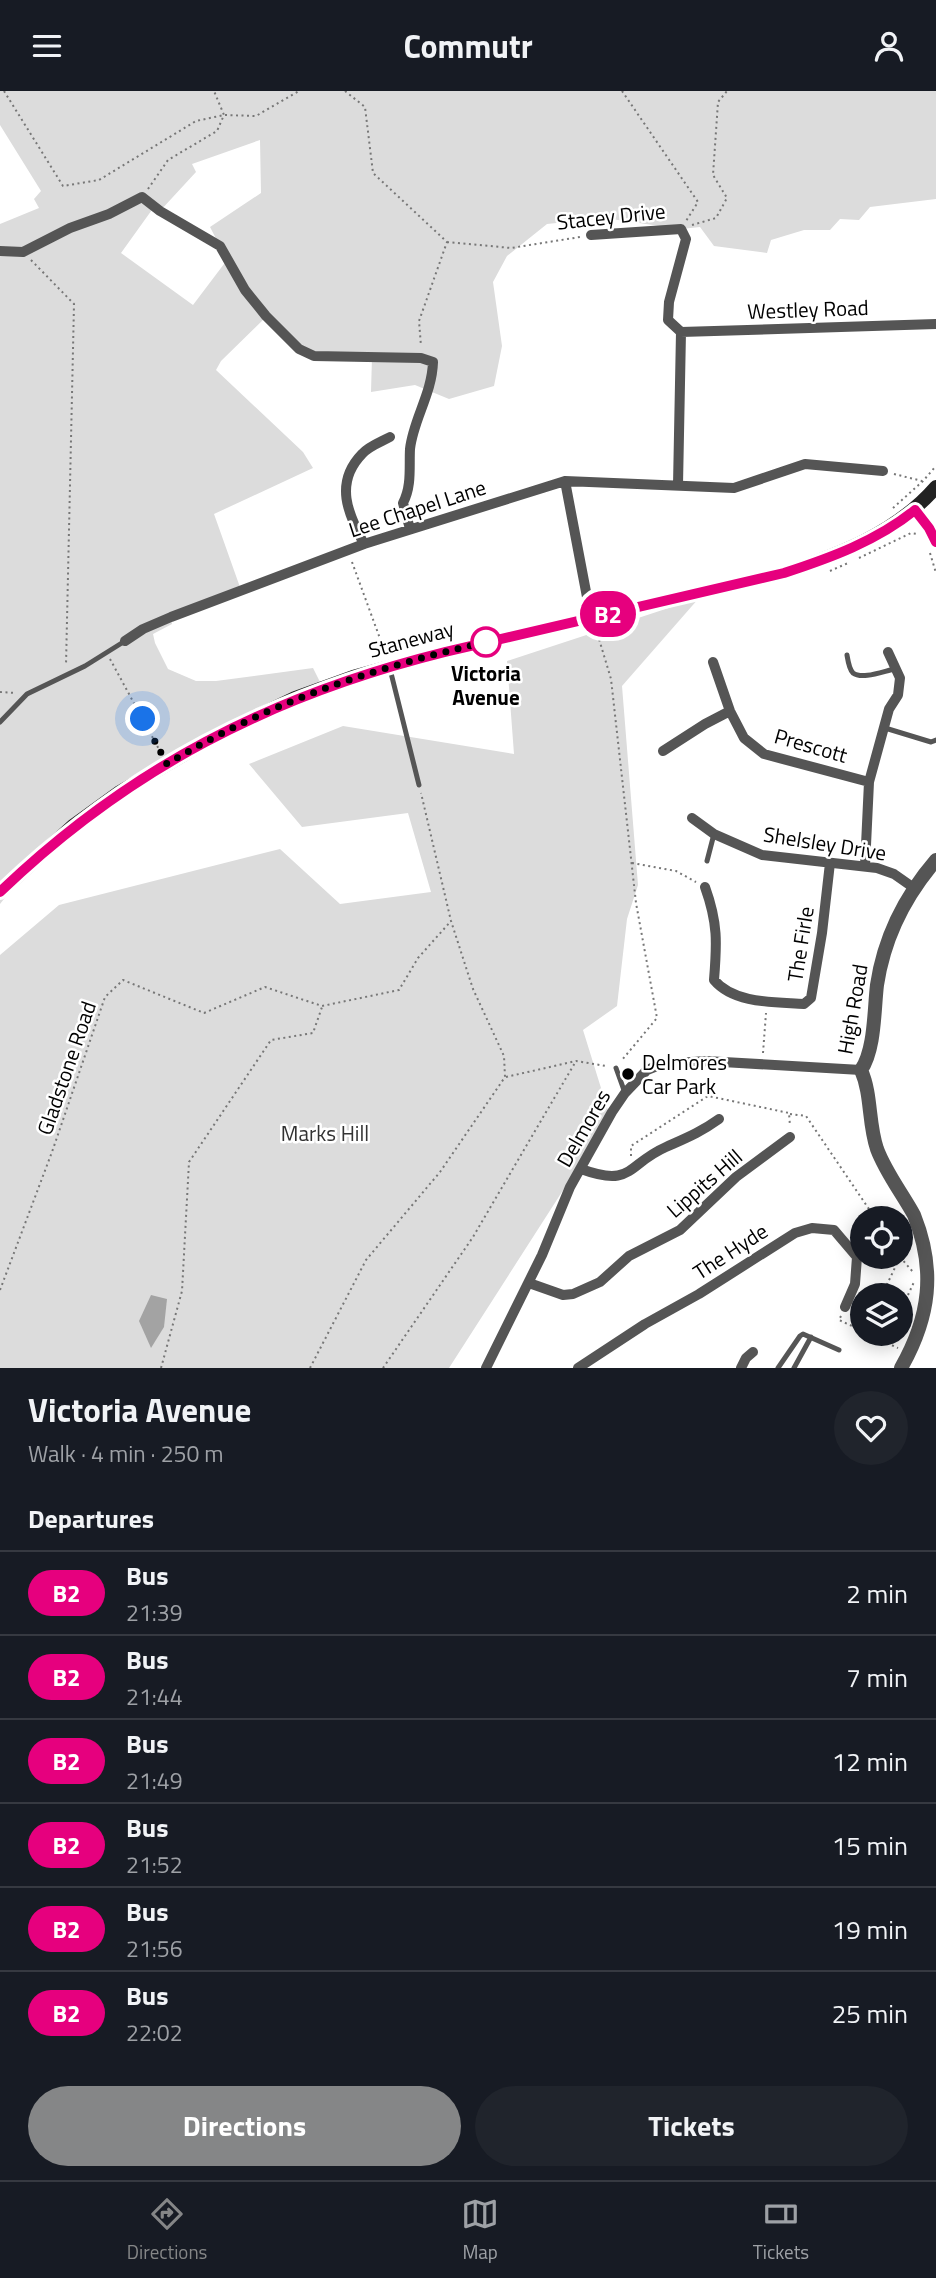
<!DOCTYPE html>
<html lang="en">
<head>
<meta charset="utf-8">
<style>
	body { margin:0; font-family:"Titillium Web",sans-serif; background:#20242c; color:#f1f3f6; height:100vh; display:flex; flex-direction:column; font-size:26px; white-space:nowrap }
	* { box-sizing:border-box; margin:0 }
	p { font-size:23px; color:#9ea1a6 }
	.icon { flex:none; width:38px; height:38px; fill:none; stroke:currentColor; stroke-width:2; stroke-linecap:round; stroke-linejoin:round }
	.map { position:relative; height:1277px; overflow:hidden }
	.side { display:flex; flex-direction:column; background:#171b24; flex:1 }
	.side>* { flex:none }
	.badge { padding:0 14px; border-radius:23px; font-size:24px; line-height:46px }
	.buttons { position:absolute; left:850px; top:1115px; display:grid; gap:14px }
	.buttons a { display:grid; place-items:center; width:63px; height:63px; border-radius:50%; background:#171b24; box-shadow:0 4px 18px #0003; font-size:35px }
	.you { position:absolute; width:35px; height:35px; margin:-18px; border:5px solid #fff; border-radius:50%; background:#1a73e8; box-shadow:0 0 0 10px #1a73e833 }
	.map>.badge { position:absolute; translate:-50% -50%; box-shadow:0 0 0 4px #fff }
	h2 { padding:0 28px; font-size:26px; line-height:63px }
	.round { display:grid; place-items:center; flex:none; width:74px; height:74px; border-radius:37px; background:#20242c }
	.overview { display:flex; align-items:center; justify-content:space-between; height:119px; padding:0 28px }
	h1 { font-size:33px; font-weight:700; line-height:52px }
	.cta { display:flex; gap:14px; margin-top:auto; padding:14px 28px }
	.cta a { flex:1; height:80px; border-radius:42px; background:#858687; color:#fff; font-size:28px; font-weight:700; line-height:80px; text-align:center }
	.cta a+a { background:#20242c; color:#f1f3f6 }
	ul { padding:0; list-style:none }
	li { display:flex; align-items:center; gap:21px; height:84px; padding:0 28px; border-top:2px solid #363941 }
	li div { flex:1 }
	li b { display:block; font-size:26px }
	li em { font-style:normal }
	li .badge { min-width:77px; font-weight:700; text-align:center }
	header { display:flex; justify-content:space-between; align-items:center; height:91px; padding:0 28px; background:#171b24; font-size:32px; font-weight:700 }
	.tab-bar { display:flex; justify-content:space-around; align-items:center; height:98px; border-top:2px solid #363941; background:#171b24; font-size:19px; color:#9ea1a6 }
	.tab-bar a { display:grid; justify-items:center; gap:4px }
	.tab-bar .active { color:#858687 }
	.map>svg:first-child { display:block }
	.green { fill:#dcdcdc; fill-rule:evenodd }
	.water { fill:#a3a3a3 }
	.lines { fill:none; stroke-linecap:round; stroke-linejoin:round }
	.path { stroke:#777; stroke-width:2; stroke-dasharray:2 3.5; stroke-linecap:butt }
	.service { stroke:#555; stroke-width:5 }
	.minor { stroke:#555; stroke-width:10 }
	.tertiary { stroke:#555; stroke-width:14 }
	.secondary { stroke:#222; stroke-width:14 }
	.line-casing { stroke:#fff; stroke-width:16 }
	.line { stroke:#e6007e; stroke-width:10 }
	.walk { stroke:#000; stroke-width:7; stroke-dasharray:0 12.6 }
	.stop-dot { fill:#fff; stroke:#e6007e; stroke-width:3.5 }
	.poi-dot { fill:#000; stroke:#fff; stroke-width:2.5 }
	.labels { text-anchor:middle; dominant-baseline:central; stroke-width:5; stroke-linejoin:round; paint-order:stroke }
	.street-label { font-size:21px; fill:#000; stroke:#fff }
	.stop-label { font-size:21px; font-weight:bold; fill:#000; stroke:#fff }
	.poi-label { font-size:21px; fill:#000; stroke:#fff; text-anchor:start }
	.park-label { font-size:21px; fill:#333; stroke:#fff }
</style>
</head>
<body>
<header><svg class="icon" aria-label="menu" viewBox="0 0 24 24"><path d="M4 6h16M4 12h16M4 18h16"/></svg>Commutr<svg class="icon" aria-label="person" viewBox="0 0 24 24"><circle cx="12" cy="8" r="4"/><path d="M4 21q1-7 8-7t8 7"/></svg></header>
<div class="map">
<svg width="936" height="1277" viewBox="0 0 936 1277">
	<rect width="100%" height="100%" fill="#fff"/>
	<path class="green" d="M0,0H936V108L870,116L859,129L840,128L830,139H804L771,149L767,162L714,155L700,136L681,138L604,127L547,133L507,165L493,191L502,255L494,295L449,308L415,294L371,301L372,266L314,265L266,226L221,270L216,279L303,361L313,377L214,423L241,499L171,527L172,533L153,543L155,552L168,578L196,590H216L313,577L323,597L212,647L38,765L0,813V133L39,117L34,108L41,100L0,34ZM260,49L261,102L210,136L227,169L193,214L121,162L154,116L160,120L196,81L192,73Z
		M699,507L622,595L638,794L627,828L617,915L583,939L610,1026L449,1277H0V864L59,814L280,758L340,813L431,801L408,722L302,736L249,673L343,635L514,663L507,570Z"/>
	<path class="water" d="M151,1204L167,1208L164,1236L151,1257L139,1230Z"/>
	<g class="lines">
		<path class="path" d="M4,0L63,95L99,89L196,30L224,24L256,25L299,0
			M345,0L365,16L373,82L447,151L419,230L421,255
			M622,0L698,111L686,130
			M148,98L168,69L217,40L224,24L214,0
			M692,134L716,127L727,107L713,84L718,11L727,0
			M447,151L511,157L580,146
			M31,169L74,213L66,574
			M894,383L922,390
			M893,417L923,390L936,375
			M930,462L936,482
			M859,467L911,442L918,443
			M352,471L386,564
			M830,480L848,472
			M596,538L611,588L636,812L657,927L622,969
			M110,568L161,662
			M0,601L16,602
			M632,772L676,780L696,791
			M763,962L766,922
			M506,986L576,970L606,975
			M790,1023L806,1025L875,1127
			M631,1065V1055L708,1005L789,1022L790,1035
			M900,1166L913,1181
			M0,1199L52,1061L105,906L123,889L204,922L265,896L322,915L399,899L418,867L451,830
			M882,1204L900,1166
			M901,1219L914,1191
			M841,1225L839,1229L863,1240
			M868,1242L886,1252L890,1242
			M887,1252L898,1257
			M161,1277L182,1200L189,1071L271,949L313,942L322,916
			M310,1277L366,1169L440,1081L505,986L504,965L473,898L451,830L421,702
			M383,1277L473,1146L576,970"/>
		<path class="service" d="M847,564C848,570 849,578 853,582C862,589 884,580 895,578
			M390,578L419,694
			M0,631L27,603L85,575L125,550
			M885,637L931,651L936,649
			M707,770L714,743
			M616,977L625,1002
			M778,1277L800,1245L803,1243L839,1259
			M794,1277L811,1246"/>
		<path class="minor" d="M591,144L681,138L686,148L669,211L668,229L681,241L678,394
			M0,160L23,161L70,137L109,123L142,106L160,120L220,155L245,199L266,225L299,258L314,265L421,267L433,271C432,303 413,329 410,358C409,376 412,395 403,412L410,438
			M681,241L936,233
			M565,390L591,527
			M364,453C348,423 334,392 362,363C369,355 381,351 390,346
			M125,550L143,538L171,526L364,453L565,390L734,397L805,373L883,380
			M713,571L730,620L744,647L764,663L869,691
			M663,660L705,633L730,620
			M692,727L714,743L762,764L877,777L894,783L914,797
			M865,775L869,691L889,618L898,604L900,587L888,561
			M705,796C718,832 717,852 714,889C734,913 775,911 804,913L811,907L822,842L830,772
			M581,1078C633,1097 627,1073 666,1056C686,1047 701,1041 719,1028
			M529,1192L563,1204L573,1203L600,1191L629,1165L680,1139L736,1086L790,1046
			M486,1277L542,1164L570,1096L612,1021L625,1002L647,979L662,973L706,970L861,979
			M578,1277L645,1233L699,1203L795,1142L812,1137L834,1139L857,1166L855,1193L845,1216
			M741,1277L746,1267L753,1261"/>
		<path class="tertiary" d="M915,419L929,437L936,451
			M901,1277C930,1226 936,1179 914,1124C902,1102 886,1082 877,1058C868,1032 872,1004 861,979C875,959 874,919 877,894C884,847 905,805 936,769"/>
		<path class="secondary" d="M0,801L73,735L120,701L212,647L295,607L353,586L425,566L784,482C840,463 896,442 936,396"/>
	</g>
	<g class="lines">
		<defs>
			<path id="line" d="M0,801C129,677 272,604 445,561L784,482C830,467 877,450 915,419L929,437L936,451"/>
		</defs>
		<use href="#line" class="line-casing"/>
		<use href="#line" class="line"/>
		<path class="walk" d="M143,628L167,673C271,610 373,577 490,550L486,551"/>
	</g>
	<circle class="stop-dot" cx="486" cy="551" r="14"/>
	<circle class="poi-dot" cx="628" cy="983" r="7"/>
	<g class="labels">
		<g class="street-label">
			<text transform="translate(611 125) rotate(-6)">Stacey Drive</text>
			<text transform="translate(808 218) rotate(-2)">Westley Road</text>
			<text transform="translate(417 417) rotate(-18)">Lee Chapel Lane</text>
			<text transform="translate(411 548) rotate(-15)">Staneway</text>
			<text transform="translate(811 654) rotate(16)">Prescott</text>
			<text transform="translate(825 752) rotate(9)">Shelsley Drive</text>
			<text transform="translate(800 853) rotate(-81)">The Firle</text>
			<text transform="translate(852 918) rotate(-80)">High Road</text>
			<text transform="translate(66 977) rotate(-71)">Gladstone Road</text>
			<text transform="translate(583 1037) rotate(-60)">Delmores</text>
			<text transform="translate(704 1092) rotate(-41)">Lippits Hill</text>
			<text transform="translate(730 1160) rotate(-33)">The Hyde</text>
		</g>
		<g class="stop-label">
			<text x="486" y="582">Victoria<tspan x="486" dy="24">Avenue</tspan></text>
		</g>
		<g class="poi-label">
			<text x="642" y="971">Delmores<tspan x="642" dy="24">Car Park</tspan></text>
		</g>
		<g class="park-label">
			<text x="325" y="1042">Marks Hill</text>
		</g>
	</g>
</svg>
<div class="buttons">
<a><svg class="icon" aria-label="locate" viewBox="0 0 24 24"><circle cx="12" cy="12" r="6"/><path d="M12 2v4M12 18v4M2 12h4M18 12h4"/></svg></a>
<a><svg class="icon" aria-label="layers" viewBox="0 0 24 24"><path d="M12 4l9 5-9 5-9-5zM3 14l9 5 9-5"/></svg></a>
</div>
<div class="you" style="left:143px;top:628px"></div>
<b class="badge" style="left:608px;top:523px;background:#e6007e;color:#fff">B2</b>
</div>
<section class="side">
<div class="overview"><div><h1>Victoria Avenue</h1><p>Walk · 4 min · 250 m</p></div><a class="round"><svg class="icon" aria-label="heart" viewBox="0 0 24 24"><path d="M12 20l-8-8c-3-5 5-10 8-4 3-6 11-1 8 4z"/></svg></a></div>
<h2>Departures</h2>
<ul>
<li><span class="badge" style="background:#e6007e;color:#fff">B2</span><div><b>Bus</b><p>21:39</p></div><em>2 min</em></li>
<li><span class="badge" style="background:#e6007e;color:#fff">B2</span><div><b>Bus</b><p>21:44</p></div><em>7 min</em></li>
<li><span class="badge" style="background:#e6007e;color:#fff">B2</span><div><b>Bus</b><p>21:49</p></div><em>12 min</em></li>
<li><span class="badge" style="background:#e6007e;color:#fff">B2</span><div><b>Bus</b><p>21:52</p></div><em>15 min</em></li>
<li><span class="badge" style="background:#e6007e;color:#fff">B2</span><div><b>Bus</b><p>21:56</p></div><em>19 min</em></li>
<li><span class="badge" style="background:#e6007e;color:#fff">B2</span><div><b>Bus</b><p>22:02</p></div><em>25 min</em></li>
</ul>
<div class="cta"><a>Directions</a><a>Tickets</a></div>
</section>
<nav class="tab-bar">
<a class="active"><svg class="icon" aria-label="directions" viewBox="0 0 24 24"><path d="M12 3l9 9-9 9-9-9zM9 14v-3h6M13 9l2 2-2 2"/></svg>Directions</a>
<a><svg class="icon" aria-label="map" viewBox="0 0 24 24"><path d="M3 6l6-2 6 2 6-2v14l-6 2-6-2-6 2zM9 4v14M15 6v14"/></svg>Map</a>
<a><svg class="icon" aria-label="tickets" viewBox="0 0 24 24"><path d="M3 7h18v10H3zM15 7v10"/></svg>Tickets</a>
</nav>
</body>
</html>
